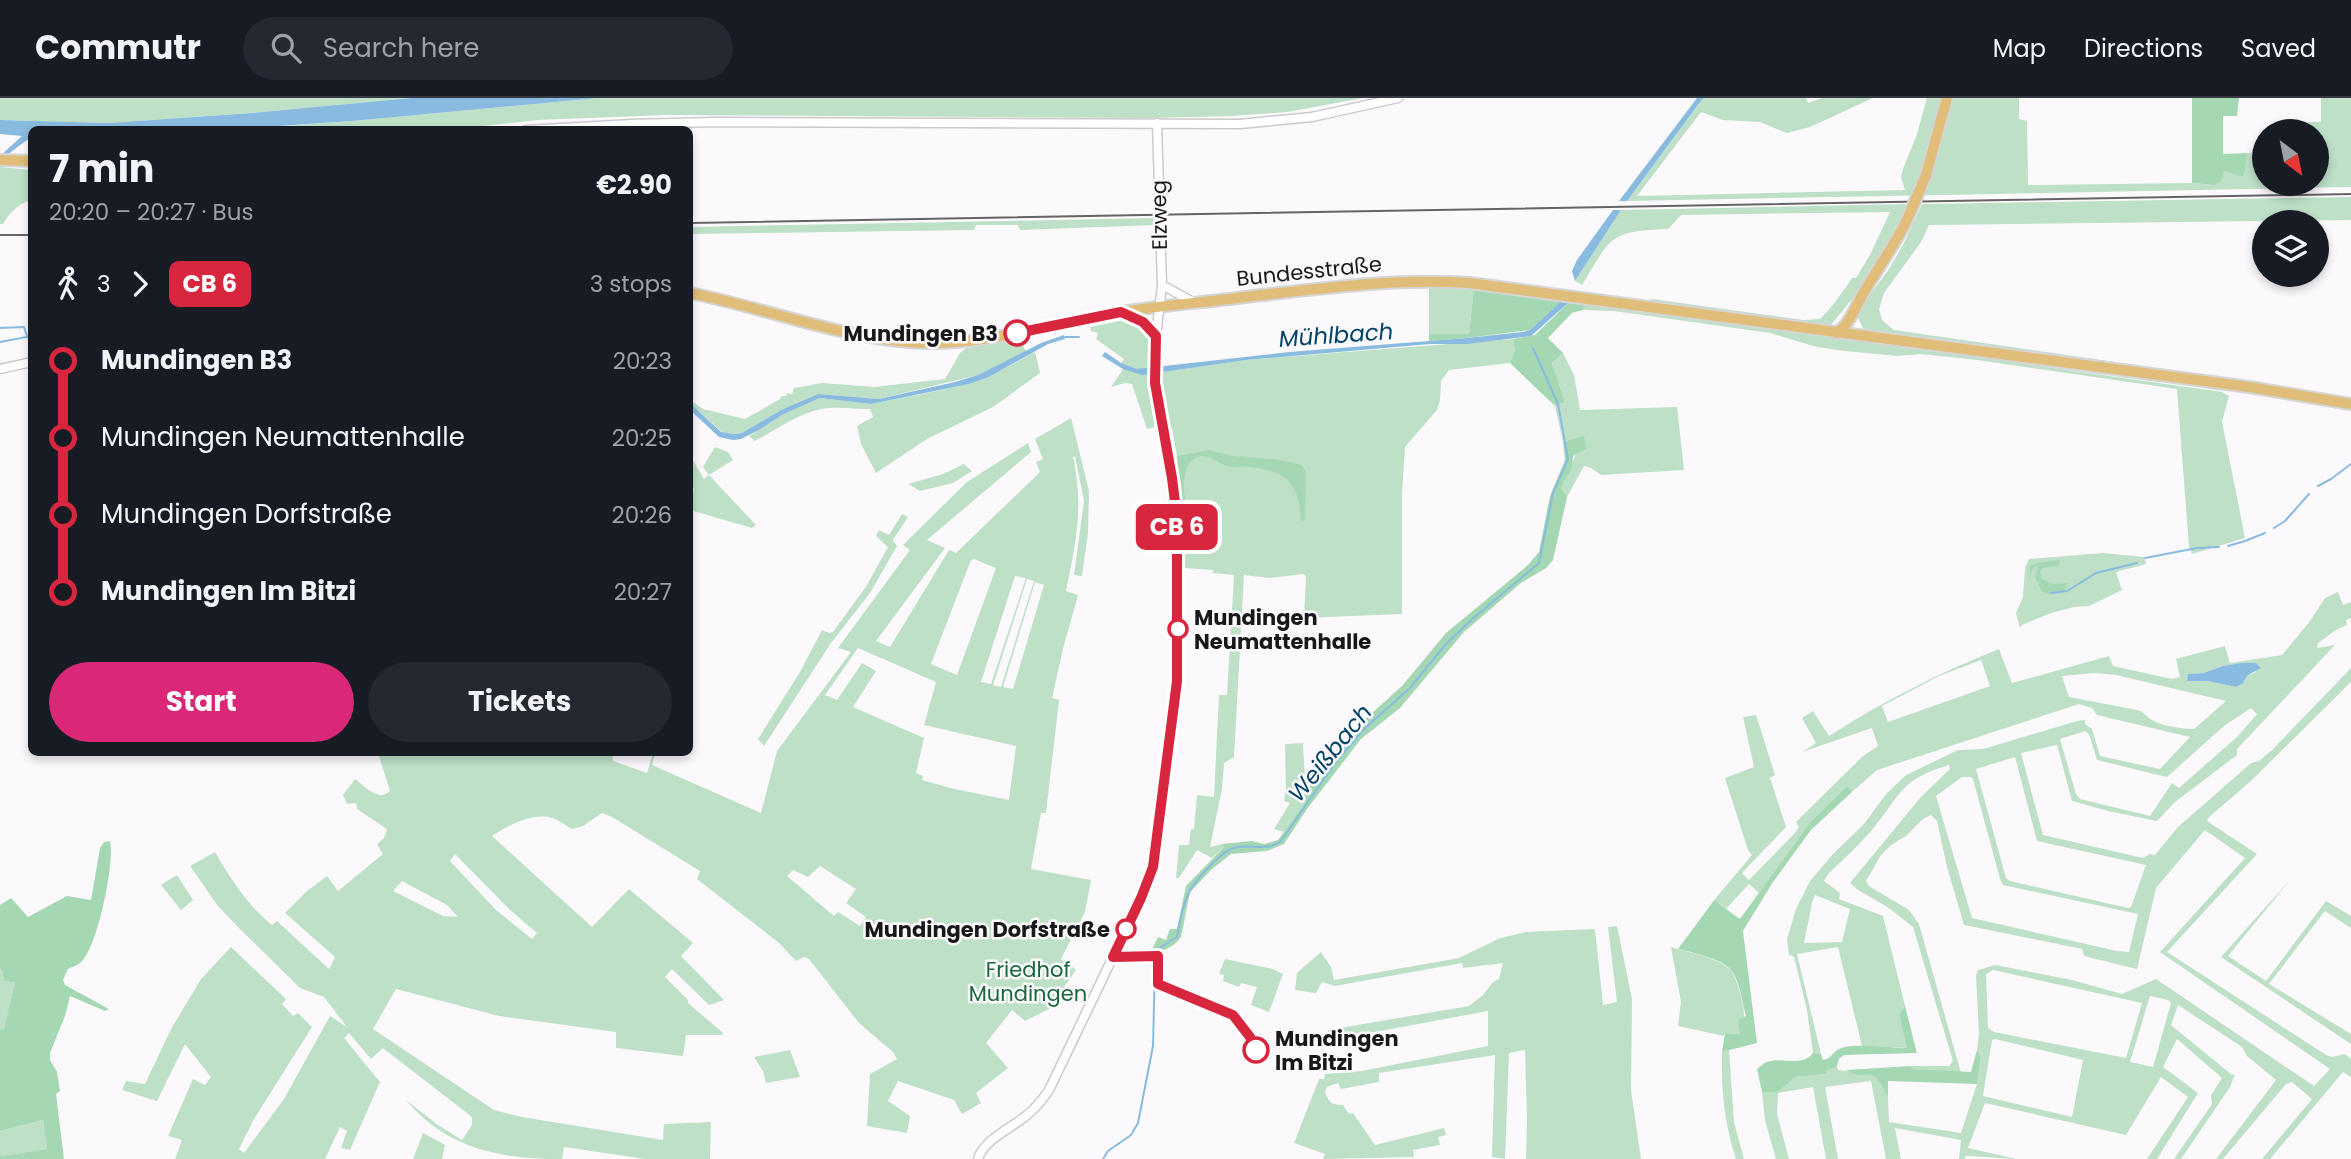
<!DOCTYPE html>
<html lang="en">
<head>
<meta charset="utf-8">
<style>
	body { margin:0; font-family:Poppins,sans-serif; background:#242831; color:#f1f3f6; height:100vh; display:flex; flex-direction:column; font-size:26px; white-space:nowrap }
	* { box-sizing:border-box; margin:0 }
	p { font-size:23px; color:#9ea1a6 }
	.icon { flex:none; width:38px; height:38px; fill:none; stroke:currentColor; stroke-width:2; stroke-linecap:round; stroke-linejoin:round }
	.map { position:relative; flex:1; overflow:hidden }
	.panel { position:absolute; left:28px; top:28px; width:665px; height:630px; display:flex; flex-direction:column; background:#171b24; border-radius:10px; box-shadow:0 4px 10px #0003 }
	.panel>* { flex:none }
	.badge { padding:0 14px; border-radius:10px; font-size:24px; line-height:46px }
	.needle { width:46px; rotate:148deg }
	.tools { position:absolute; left:2252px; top:21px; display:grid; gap:14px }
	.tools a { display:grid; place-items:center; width:77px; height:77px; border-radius:50%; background:#171b24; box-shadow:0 4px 10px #0003; font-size:35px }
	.map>.badge { position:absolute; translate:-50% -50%; box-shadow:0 0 0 4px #fff }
	.legs { display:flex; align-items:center; gap:10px; height:77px; padding:0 21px; font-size:23px }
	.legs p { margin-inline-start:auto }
	.summary { display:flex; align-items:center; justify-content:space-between; height:119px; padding:0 21px }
	h1 { font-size:38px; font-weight:700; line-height:52px }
	.button { display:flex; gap:14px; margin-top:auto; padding:14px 21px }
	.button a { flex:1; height:80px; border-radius:42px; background:#db2777; color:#fff; font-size:28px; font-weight:700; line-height:80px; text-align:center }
	.button a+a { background:#242831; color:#f1f3f6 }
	ul { padding:0 21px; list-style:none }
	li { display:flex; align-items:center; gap:24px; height:77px; font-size:26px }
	li i { display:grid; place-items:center; width:10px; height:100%; margin:0 9px; background:currentColor }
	li i::after { content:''; width:18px; height:18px; margin:-9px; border:5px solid; border-radius:50%; background:#171b24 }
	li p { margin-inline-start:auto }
	li:first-child i { background:linear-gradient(#0000 50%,currentColor 0) }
	li:last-child i { background:linear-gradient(currentColor 50%,#0000 0) }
	header { display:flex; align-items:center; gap:42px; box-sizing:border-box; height:98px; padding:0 35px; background:#171b24; border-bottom:2px solid #363941 }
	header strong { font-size:33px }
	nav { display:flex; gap:38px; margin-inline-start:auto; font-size:24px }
	.search { width:490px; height:63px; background:#242831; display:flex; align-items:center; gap:18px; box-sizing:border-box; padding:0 24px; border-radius:38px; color:#9ea1a6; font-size:26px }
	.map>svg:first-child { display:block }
	.green { fill:#bde0c7; fill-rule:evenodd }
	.forest { fill:#a4d8b3 }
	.water { fill:#88bbdf }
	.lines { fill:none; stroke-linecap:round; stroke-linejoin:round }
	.stream { stroke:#88bbdf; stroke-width:2 }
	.minor-casing { stroke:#cbc9cc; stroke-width:11 }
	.major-casing { stroke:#d5d5d6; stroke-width:14 }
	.minor { stroke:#fff; stroke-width:8 }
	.major { stroke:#e0bd79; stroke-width:10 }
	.rail { stroke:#666467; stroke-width:2 }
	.major-bridge-casing { stroke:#d5d5d6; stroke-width:14; stroke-linecap:butt }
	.major-bridge { stroke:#e0bd79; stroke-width:10 }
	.line-1-casing { stroke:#fff; stroke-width:16 }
	.line-1 { stroke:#d7263d; stroke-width:10 }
	.stop-1-dot { fill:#fff; stroke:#d7263d; stroke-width:3.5 }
	.labels { text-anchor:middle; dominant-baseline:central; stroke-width:5; stroke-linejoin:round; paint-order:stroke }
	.street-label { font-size:21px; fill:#181719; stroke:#fcf9fd }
	.stop-label { font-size:21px; font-weight:bold; fill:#181719; stroke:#fcf9fd; text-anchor:end }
	.park-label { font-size:21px; fill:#19683b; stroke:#fcf9fd }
	.water-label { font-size:23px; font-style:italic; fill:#004365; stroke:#fcf9fd }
</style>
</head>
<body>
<header>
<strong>Commutr</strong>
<div class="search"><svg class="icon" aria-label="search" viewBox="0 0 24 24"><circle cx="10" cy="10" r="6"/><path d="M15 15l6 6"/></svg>Search here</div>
<nav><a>Map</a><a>Directions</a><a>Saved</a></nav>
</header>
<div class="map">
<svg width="2351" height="1061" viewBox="0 0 2351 1061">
	<rect width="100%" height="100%" fill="#fcf9fd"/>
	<path class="green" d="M0,0H411L252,15L109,25L0,22Z
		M598,0H1363L1287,14L1233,18L1149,20L666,17L537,22L448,32H234L352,23Z
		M1703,0H1806L1808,5L1822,0H1873L1810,29L1787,35L1760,24L1723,22L1701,14L1637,98L1905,92L1901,79L1903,71L1917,36L1927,0H2019V21L2027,23L2028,87L2192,85L2213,87L2224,72L2244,79L2247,55L2264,54V86H2317V33H2308V24H2321V0H2351V89L1627,103Z
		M0,69L31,72V102C18,106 10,114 3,126H0Z
		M2351,99V122L1929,127L1921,144L1884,195L1879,211L1882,222L1894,232L2233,281L2232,286L1870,233L1863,230L1856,216L1889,171L1904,145L1922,106Z
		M1910,106L1871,178L1830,228L1646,204L1652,201L1803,222L1820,221C1829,213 1846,190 1852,180H1856L1870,157L1890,114L1681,117L1668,131C1609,133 1611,139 1582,187L1575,183L1621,112Z
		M1156,120V127L1020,132L1018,127H976L974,132L690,136V129Z
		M1429,187L1474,190L1469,236H1429Z
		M1584,207L1640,211L2222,294L2229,298L2222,324L2245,440L2192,456L2189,449L2177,291L1977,262L1921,256L1898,258L1845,253L1817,249L1770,235L1614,213L1583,212Z
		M1124,222C1159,221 1154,250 1155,275L1246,262L1513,241L1515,252L1510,265L1449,272L1441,283L1440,302L1437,312L1405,349L1402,396V516L1304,520L1306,478L1303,476L1269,480L1244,477L1234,659L1224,665L1222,691L1210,749L1222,746L1224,749L1212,760L1197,752L1179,780H1176L1179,747H1189L1191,731H1194L1197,697L1214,699L1219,597H1227L1234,477L1213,475V472L1185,470L1177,358L1172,330L1166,326L1147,331L1132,286L1125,285L1111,289L1123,271L1119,268L1124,261L1096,241L1098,235L1091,233L1090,229Z
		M1005,244L1021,245L1026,253L978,277L879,301L818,296L781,312L742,335L734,336L722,334L690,305V302L703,311L745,321L780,301L782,298H786L787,295L792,296L794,290L822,285L874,289L945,281L960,255L966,250Z
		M1035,254L1040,275L993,309L927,341L876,375L861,346L857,328L873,319L870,311C854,311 837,308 821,311C797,316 776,332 755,343L749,338L782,317L820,300L871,306L932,294L969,286L989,279Z
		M1563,255L1574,277L1580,312L1677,309L1684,372L1601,377L1591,370L1584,368L1567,399L1561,389C1571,372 1575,355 1584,337L1563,344L1555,308L1565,304L1552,265Z
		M1071,320L1089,393L1088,435L1082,478L1074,477L1084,403L1075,358L1073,359C1084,409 1076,444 1066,493L1078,497L1063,551L1052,600L1059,602L1046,715H1041L1031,771L1091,782L1085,814L1061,861L1076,872L1049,911L1025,923L1012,912L986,945L1008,970L976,995L981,1005L962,1016L954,1002L898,983L888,1003L910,1018L907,1035L867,1028L870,976L897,961L893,954L859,925L809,861L804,859L796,863L779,845L697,781L700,773L612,719L602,715L583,728L572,731C566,728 558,721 552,720C532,714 507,728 492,738L592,829L629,791L693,845L681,858L724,902L709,907L672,871L665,879L688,902V905L723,935L722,937H686L683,958L616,950V934L499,918L396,891L373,931L494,1012L522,1019L663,1042L664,1026L711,1024L710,1061H645L564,1049L562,1061C500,1061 447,1051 406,1002L438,1027L462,1042L472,1027V1019L383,950L371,961L349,935L344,940L380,984L350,1052L341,1050L347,1033L340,1029L325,1061H175L182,1042L168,1038L193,981L205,987L211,979L185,946L157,1003L122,992L126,983L145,986L171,931L201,881L231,849L286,901L282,906L293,918L298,915L312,929L254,1021L239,1051L244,1055L284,1001L330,918L347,929L324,899L300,890L241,832L218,808L190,768L215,754C230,780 248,808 272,827L277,823L329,871L335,859L285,815L307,793L327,778L338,793L383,756L377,746L384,740L387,731L357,711L356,705L347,706L343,697L355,681C366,689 378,704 390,693L378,655H612L613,663L647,675L653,655H655L652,667L761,715L777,653L851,554L838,550L910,452L903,447L967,384L1028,345L1031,354L927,442L945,450L876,543L890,549L949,452L956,455L1040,374L1036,364L1043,361L1035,341ZM974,461L996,470L957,577L931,566L971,462ZM1015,478L1026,480L991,586L981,584ZM1027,481L1034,483L1001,589L993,587ZM1035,484L1044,487L1013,591L1003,589ZM858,550L936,584L924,627L1016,648L1009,702L954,691L922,682L923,678L916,675L924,640L853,609L876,573L862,565L837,602L825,597ZM455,756L510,812L537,835L532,841L496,812L450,763ZM820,768L856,791L846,805L866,819L860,828L838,814L834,818L787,778L793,772L808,779ZM402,783L447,807L458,819L443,818L393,793Z
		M715,349L728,354L733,362L709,377L756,427L752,430L690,412V397L694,392L690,382V357L704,381L709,377L703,369Z
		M964,366L972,373L953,385L920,393L908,386L943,376Z
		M902,416L908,419L893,442L897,448L870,495L831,545L764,648L758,641L800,574L822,532L829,535L833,534L867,487L888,449L876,438L879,432L889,437Z
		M1169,421L1172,439L1138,441V424Z
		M2103,455L2144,459L2146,466L2116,474L2122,492L2089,508L2074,509L2051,515L2022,527L2020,530L2016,515L2023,499L2025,470L2029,461Z
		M2338,494L2343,507L2351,504V520L2346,522L2347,527L2336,532L2318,545L2317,550L2335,547L2237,651V657L2175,704L2157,723L2108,713L2072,703L2057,647L2021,655L2043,737L2143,760L2150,756L2155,757L2177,730L2251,665L2259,663L2272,652L2351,570V584L2252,682L2208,720L2207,723L2257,756L2167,854L2326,957L2332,959L2345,956L2351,961V979L2343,974L2270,1061H2262L2312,1001L2292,984L2286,986L2223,1061H2216L2276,982L2247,958L2242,949L2178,907L2171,927L2232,977L2235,976L2230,989L2181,1061H2174L2212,1006L2211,997L2222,980L2177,941L2163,969L2198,995L2157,1061H2147L2188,999L2161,979L2126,1037L1985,1005L1968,1050L2017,1061L1969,1058H1965V1061H1959L1961,1042L1895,1030L1901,1061H1886L1871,983L1825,989L1838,1061H1826L1813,989L1778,995L1777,1016L1789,1061H1776L1765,1022L1762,994H1778L1796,979L1826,976V973L1837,968L1838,972L1874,977L1880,982L1888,999L1889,1024L1961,1035L1977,986L1981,959L1977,952L1979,935L1976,878L1978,872L1995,867L2072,882L2122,896L2156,881L2314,988L2330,971L2160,854L2245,760L2205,732L2156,790L2137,871L2084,858L2082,851L1964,827L1947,769L1937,723L1931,717L1923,721L1906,738L1891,747L1881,757L1866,783L1869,788L1909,812L1919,826L1961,975L1912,971L1911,968H1949L1953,963L1913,829L1889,810L1858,792L1850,785L1920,700L1950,671L1949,667C1899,682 1902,696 1872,732C1859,747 1844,761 1829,775L1824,783L1840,795L1839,801L1883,818L1905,908L1899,916L1908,950L1862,948L1838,849L1797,856L1821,956L1813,955L1807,912L1794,859L1789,857L1787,841L1796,811L1810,783L1833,756L1864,726L1886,696L1906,677L1958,652L1983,651L2077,623L2085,622V626L2092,631L2100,658L2160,671L2190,639L2097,617L2092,610L2079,606L1877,672L1852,694L1848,689L1811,723L1759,795L1749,786L1726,811L1715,801L1752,757L1748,752L1725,680L1754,669L1743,619L1756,617L1775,677L1770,680L1786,729L1742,775L1749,782L1794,736L1799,729L1796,724L1863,658L1878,648L1872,630L1802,654L1816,645L1802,620L1813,613L1829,638C1883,603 1939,575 1999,551L2012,585L2109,558L2113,568L2172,581L2180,579L2176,561L2225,548L2230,565L2282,557L2310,523L2325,500ZM1981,562L1990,588L1888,624L1882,608L1939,578ZM2249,565L2256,574L2248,577L2242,586L2236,589L2207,583H2187L2188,576L2203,575L2223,568ZM2094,575L2116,577L2226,603L2194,631C2182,631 2162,628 2152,622C2146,618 2144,614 2137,612L2069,599L2062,578ZM2251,610L2257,616L2238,638L2179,690L2172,685L2150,718L2080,701L2076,696L2060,641L2085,633L2089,636L2097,662L2167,679L2224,628ZM2015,659L2037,743L2146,767L2131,809L2128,810L2010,783L2006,780L1976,671ZM1962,679H1971L1973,681L2000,781L2003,787L2138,816L2129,854L2117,853L1972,820L1936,698ZM1815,797L1850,811L1842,844L1804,845L1812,805ZM1993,872L2142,905L2126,960L1994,934L1988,930L1986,876ZM2150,898L2168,902L2171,905L2153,969L2130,964ZM1995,941L2083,962L2072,1019L1983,998L1992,942Z
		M1303,645L1306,703L1284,734L1274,731L1290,705L1284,703L1286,692L1285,646Z
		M177,777L193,802L181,812L161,787Z
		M2290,782L2228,858L2266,883L2326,803L2351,818V830L2325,813L2269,886L2351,936V946L2221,859Z
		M1617,828L1632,901L1631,992L1641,1061H1526L1527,1020L1525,952L1509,955L1505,1061L1492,1059L1495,957L1379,975V984L1341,991L1338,985L1327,989L1325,994C1329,1005 1332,1007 1343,1007L1349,1016L1353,1015L1375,1047L1444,1030L1446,1037L1438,1039L1440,1047L1413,1052L1414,1059L1323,1061L1325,1056L1294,1045L1319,981H1324L1325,976L1362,973L1488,948V913L1327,943L1328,932L1469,908L1483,897L1493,884L1499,881L1503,865L1463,870L1462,865L1335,888L1322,884L1316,895L1295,892L1297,875L1321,854L1331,869L1334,882L1459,860L1498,841L1525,834L1595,831L1603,907L1617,904L1608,829Z
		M1671,849C1686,854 1722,860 1731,873C1736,880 1739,890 1741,898C1745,915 1745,919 1740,936L1725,935L1724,938L1678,928L1681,904Z
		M1225,861L1273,871L1283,876L1269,914L1251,907L1257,889L1241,885L1239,889L1223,883L1224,877L1219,876Z
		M0,869L15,884L4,932H0Z
		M790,952L800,979L766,985L763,973L754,959Z
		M1729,952L1734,1024L1744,1061H1736C1724,1023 1721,993 1722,954Z
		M43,1022L47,1051L0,1058V1033Z
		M423,1035L445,1047L442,1061H413Z"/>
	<path class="forest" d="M2192,0H2239L2237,18H2223V56L2247,55L2244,79L2224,73L2221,83L2214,87L2192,85Z
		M1474,190L1560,204L1530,232L1467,240L1429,243V236H1469Z
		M1568,205L1584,207L1583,212L1572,215L1548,240L1563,255L1552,265L1565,304L1555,308L1510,265L1515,252L1513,241L1535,237Z
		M1584,337L1586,351L1573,358L1572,370L1561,389L1567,399L1553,462L1546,470L1521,485L1464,534L1400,610L1361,641L1307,711L1284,746L1267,753L1231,756L1211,772L1190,794L1181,839C1175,849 1161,854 1150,856L1158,839L1166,842L1170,831H1177L1186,788L1224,749L1222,746L1252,743L1264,746L1278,742L1306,703L1303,684L1311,683L1352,633L1402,588L1446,535L1528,467L1539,454L1550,398L1565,362L1563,344Z
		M1210,352L1232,358L1281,362L1302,367L1306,375L1305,422L1301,423C1299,385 1287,373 1249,369C1242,368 1234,370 1227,368C1219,366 1212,358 1202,358C1185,358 1182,386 1185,398C1186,404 1189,408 1191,413L1181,415L1177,358Z
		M2060,462L2058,468L2042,470L2040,474L2042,481L2053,486L2068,485L2064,492L2047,496L2043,495L2035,479L2038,469L2036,468L2032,471L2029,486L2030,468L2037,465Z
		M1848,688L1852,694L1811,732L1773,784L1743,833L1757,945L1722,954L1725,935L1740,936L1738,921L1746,918C1742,904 1740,882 1730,871C1722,861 1691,854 1678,851L1715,801L1722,808L1740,821L1811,723Z
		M110,743C115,764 98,847 82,863C79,867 72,869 68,871L63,882L65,887L109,911L105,913L70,898L65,918L50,955V962L57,974L60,993L56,996L64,1061H0V1058L47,1051L43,1022L0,1033V932L4,931L15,884L4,883L3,874L0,869V807L11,800L28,819L67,798L91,802L100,750L104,744Z
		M1905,908L1917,955L1844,957L1839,961L1837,968L1826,973V976L1796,979L1778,994H1762L1757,971C1761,968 1764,965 1767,964C1782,958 1801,970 1813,955L1821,956L1823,962C1832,961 1833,953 1841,950C1854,945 1892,950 1907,950L1899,916Z
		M1977,952L1981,959L1977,986L1888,983V999C1871,962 1869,986 1846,972L1911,968L1912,971L1971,974Z"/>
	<path class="water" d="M411,0H598L352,23L234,31L32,32L31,39L7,57L0,58L22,38L0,36V22L109,25L252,15Z
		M1697,0H1703L1627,103H1619Z
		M1613,112H1621L1575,183L1572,173L1577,162Z
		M1560,204L1568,205L1531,238L1467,246H1430L1246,262L1142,277L1123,271L1102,258L1105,254L1121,265L1137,271L1289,254L1467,240L1523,234L1530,232Z
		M1064,237L1065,241L1048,246L989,279L969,286L871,306L820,300L782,317L759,332L741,341L733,342L719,339L690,312V305L721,334L734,336L742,335L781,312L818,296L879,301L955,284L978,277L1041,245Z
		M2242,565H2256L2261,570L2248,577L2242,586L2236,589L2207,583H2187L2188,576L2203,575L2223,568Z"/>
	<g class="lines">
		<path class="stream" d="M0,230L24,229L27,238
			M1065,239H1079
			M0,244L32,238
			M2318,388L2331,381L2351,366
			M2274,430L2285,423L2309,396
			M2228,448L2245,443L2265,435
			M2145,460L2197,450L2219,449
			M2051,495L2067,493L2096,475L2137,465
			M1103,1061L1108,1053L1131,1037L1138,1025L1153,948L1155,865L1153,858L1158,851L1177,839C1184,801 1186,791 1215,763C1222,757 1228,750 1238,749C1252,747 1269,753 1281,743L1335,665L1363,632L1410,590L1445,547L1470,523L1539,465L1553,395L1568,361L1558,306L1533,250"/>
		<defs>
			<path id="minor" d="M526,32L632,26L715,24L1240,26L1312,19L1398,0
				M1162,187L1193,204
				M0,271L32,264
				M978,1061C984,1041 1012,1030 1027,1017C1036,1010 1043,1001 1049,992L1123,838L1153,769L1177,583V420L1155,285L1156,238L1162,187L1157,25"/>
			<path id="major" d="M0,62L32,63
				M1926,77L1947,0
				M690,195C767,210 850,244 928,245C994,245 1057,225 1121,214C1165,207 1209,204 1253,198C1325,190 1396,180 1469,185L2249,289L2351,306
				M1120,214L1143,224
				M1836,235C1851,226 1855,208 1864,194C1878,170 1894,148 1907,122"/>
		</defs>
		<use href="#minor" class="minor-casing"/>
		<use href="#major" class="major-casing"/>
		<use href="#minor" class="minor"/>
		<use href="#major" class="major"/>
		<path class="rail" d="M690,125L2351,96
			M0,137H32"/>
		<defs>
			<path id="major-bridge" d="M1907,122L1926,77"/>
		</defs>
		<use href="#major-bridge" class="major-bridge-casing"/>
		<use href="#major-bridge" class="major-bridge"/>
	</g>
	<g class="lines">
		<defs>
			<path id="line-1" d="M1017,235L1121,214L1143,224L1156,238L1155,285L1172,380L1177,420V583L1153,769L1141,800L1113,859L1158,858V886L1233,917L1250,939L1256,952"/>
		</defs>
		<use href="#line-1" class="line-1-casing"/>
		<use href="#line-1" class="line-1"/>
	</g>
	<g class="stop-1-dot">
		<circle cx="1017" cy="235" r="12"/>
		<circle cx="1178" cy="531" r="9"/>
		<circle cx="1126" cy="831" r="9"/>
		<circle cx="1256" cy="952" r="12"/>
	</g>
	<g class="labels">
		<g class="street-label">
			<text transform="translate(1159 117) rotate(-91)">Elzweg</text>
			<text transform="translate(1309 173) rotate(-6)">Bundesstraße</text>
		</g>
		<g class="stop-label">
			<text x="998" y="235">Mundingen B3</text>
			<text x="1194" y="519" text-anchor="start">Mundingen<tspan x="1194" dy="24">Neumattenhalle</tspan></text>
			<text x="1110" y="831">Mundingen Dorfstraße</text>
			<text x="1275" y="940" text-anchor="start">Mundingen<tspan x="1275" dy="24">Im Bitzi</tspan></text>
		</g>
		<g class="park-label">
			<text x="1028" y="871">Friedhof<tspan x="1028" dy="24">Mundingen</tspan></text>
		</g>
		<g class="water-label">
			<text transform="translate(1336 237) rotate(-4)">Mühlbach</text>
			<text transform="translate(1330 655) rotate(-51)">Weißbach</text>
		</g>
	</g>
</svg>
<div class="tools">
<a><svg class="needle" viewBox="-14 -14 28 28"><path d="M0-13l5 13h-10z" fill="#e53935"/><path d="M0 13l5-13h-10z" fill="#9ea1a6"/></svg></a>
<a><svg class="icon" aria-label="layers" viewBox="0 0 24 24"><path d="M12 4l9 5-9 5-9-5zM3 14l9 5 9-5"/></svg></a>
</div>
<b class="badge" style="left:1177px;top:429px;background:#d7263d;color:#fff">CB 6</b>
<section class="panel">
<div class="summary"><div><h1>7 min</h1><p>20:20 – 20:27 · Bus</p></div><b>€2.90</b></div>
<div class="legs"><svg class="icon" aria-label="walk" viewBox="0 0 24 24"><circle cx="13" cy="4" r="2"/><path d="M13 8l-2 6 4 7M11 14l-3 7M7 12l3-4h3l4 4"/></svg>3<svg class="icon" aria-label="forward" viewBox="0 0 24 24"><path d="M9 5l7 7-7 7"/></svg><b class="badge" style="background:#d7263d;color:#fff">CB 6</b><p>3 stops</p></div>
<ul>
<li><i style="color:#d7263d"></i><b>Mundingen B3</b><p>20:23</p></li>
<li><i style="color:#d7263d"></i><span>Mundingen Neumattenhalle</span><p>20:25</p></li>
<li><i style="color:#d7263d"></i><span>Mundingen Dorfstraße</span><p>20:26</p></li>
<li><i style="color:#d7263d"></i><b>Mundingen Im Bitzi</b><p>20:27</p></li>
</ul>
<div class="button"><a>Start</a><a>Tickets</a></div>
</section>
</div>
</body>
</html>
